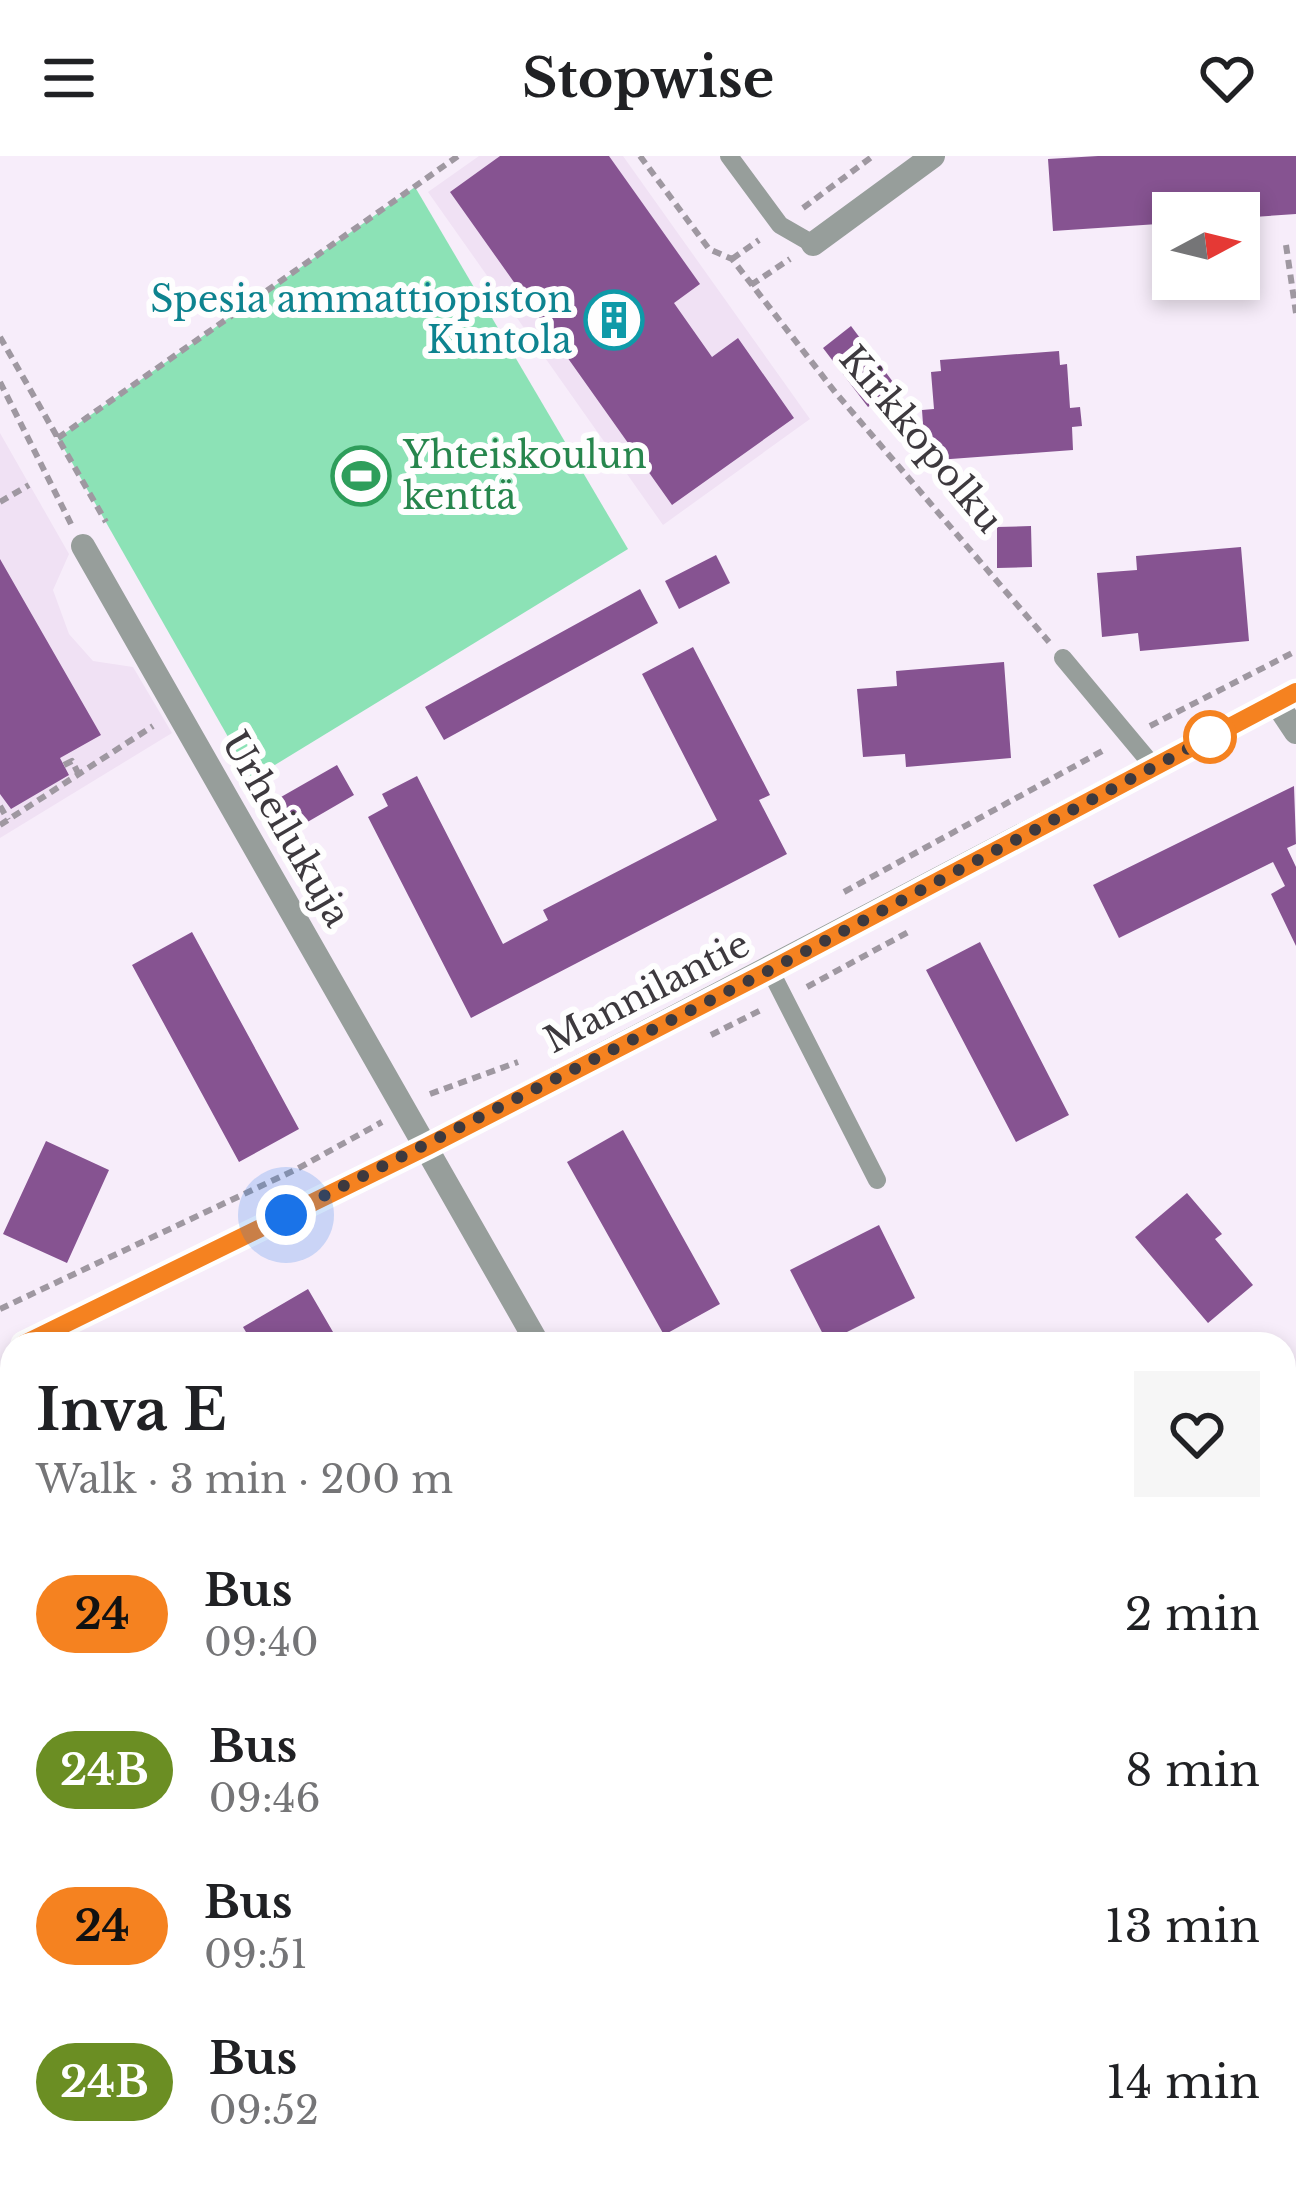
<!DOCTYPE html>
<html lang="en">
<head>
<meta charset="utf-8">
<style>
	body { margin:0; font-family:"Libre Baskerville",serif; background:#f6f6f6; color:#202124; height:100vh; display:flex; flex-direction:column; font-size:45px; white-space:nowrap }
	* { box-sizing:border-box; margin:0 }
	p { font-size:39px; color:#757577 }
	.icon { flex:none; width:66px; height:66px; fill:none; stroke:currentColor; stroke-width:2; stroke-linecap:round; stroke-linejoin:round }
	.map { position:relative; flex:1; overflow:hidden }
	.panel { position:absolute; left:0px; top:1176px; width:1296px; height:855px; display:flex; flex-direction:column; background:#fff; border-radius:36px 36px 0 0; box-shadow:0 6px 18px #0003 }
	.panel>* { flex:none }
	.badge { padding:0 24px; border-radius:39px; font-size:42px; line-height:78px }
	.needle { width:78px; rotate:83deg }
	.fabs { position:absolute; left:1152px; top:36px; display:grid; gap:24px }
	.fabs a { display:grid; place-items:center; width:108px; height:108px; border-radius:0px; background:#fff; box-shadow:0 6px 18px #0003; font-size:60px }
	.you { position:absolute; width:60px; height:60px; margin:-30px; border:9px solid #fff; border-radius:50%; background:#1a73e8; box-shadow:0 0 0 18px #1a73e833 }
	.map>.badge { position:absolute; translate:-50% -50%; box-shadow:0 0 0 6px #fff }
	.round { display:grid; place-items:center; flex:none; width:126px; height:126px; border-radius:0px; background:#f6f6f6 }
	.headline { display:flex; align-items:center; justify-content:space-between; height:204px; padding:0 36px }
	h1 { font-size:57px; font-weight:700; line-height:90px }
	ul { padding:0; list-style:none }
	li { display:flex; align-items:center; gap:36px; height:156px; padding:0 36px }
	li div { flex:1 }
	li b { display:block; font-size:45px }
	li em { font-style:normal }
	li .badge { min-width:132px; font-weight:700; text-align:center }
	header { display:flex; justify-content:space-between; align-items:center; height:156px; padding:0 36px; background:#fff; font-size:54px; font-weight:700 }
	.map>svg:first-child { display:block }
	.built { fill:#eedef1 }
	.education { fill:#f0e1f4 }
	.green { fill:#8ce2b6 }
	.building { fill:#865391 }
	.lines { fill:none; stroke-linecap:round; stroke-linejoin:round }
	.path { stroke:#9f98a1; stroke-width:6; stroke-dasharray:9 6; stroke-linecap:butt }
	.lane { stroke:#979e9b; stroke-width:18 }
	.street { stroke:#979e9b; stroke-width:24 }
	.rail-casing { stroke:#656066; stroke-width:14 }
	.rail { stroke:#fefefe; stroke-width:9; stroke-dasharray:27; stroke-linecap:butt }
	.line-casing { stroke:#fff; stroke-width:27 }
	.line { stroke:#f58220; stroke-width:18 }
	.walk { stroke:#3d393e; stroke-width:12; stroke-dasharray:0 21.6 }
	.stop-dot { fill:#fff; stroke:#f58220; stroke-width:6 }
	.labels { text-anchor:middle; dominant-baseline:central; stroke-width:12; stroke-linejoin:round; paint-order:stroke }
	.culture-label { font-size:36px; fill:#0d838f; stroke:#fefefe; text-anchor:end }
	.street-label { font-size:36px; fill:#3d393e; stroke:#fefefe }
	.leisure-label { font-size:36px; fill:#27864d; stroke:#fefefe; text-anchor:start }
</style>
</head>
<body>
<header><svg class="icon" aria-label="menu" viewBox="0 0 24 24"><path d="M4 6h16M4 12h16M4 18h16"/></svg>Stopwise<svg class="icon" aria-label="heart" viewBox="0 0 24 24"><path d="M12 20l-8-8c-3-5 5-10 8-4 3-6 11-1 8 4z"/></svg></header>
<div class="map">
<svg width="1296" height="2030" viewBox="0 0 1296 2030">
	<rect width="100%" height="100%" fill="#f7edfa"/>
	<path class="built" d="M1296,1391V1578L1284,1584V1396Z
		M12,1947V2019H369L344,2030H0V1951Z"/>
	<path class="education" d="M479,0H623L810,263L663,369L428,36Z
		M0,277L69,398L53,434L69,478L93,505L133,511L172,577L0,682Z"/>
	<path class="green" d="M415,31L628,393L252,623L58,282Z"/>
	<path class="building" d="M500,0H609L700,128L674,147L712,201L738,182L794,262L672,349L450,36Z
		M1098,0H1296V58L1239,62V57H1173V67L1053,75L1048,3Z
		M851,170L896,230L868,251L823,192Z
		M1059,195L1060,209L1067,208L1070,252L1080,251L1082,270L1072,271L1073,294L937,304L935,282H924L922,254L934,253L931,216L941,215L940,204Z
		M1031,370L1032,411L997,412V371Z
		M1241,391L1249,485L1140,495L1138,477L1102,481L1097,417L1137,414L1136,400Z
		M716,399L730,427L679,453L665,425Z
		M0,403L101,579L60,602L69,619L11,653L0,638Z
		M640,433L658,467L444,584L425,551Z
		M693,491L770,639L759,644L787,698L471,862L368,661L388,650L382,638L417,620L503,788L548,764L543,754L717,664L642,518Z
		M1004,506L1011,602L906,611L905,598L863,601L857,533L897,530L896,515Z
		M337,609L354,639L292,675L274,645Z
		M1294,630L1296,688L1287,692L1296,711V790L1271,738L1285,730L1273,706L1119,782L1093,729Z
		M192,776L299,973L239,1006L132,809Z
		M980,786L1069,959L1016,986L926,814Z
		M623,974L720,1148L664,1179L567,1006Z
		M46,985L109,1014L67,1107L3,1078Z
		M1187,1037L1222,1078L1215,1083L1253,1129L1208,1167L1135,1081Z
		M879,1069L915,1142L827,1186L790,1114Z
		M308,1133L340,1188H253L243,1171Z
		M12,1282V1356L0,1362V1288Z
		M12,1426V1484L0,1490V1440L4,1438L1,1432Z
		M12,1675V1750L0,1755V1680Z
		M1296,1738V1785L1284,1770V1747Z
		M1284,1836L1296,1855V1862L1284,1869Z
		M656,2019H714L686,2030H660Z"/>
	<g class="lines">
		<path class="path" d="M640,0L709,93L732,103L835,236L1049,486
			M803,52L873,0
			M1286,89L1296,157
			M732,103L759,84
			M751,129L790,103
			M0,181L106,366
			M0,226L71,368
			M58,282L458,0
			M0,346L29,329
			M1150,570L1296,495
			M64,609L72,605L79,619
			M0,650L8,664
			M0,669L153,570
			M844,736L1106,593
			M807,831L912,774
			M711,879L763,853
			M430,938L518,906
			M0,1153L297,1013L382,966
			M0,1231L12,1224
			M0,1514L12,1508
			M1284,1584L1296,1578
			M0,1637L12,1644
			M344,2030L369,2019"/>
		<path class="lane" d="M729,0L780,69L813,88
			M1063,502L1154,611
			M770,814L877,1024"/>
		<path class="street" d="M813,88L933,0
			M83,390L538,1188
			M1276,546L1296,576
			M24,1188L428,990L1296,536
			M1284,1331L1296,1324
			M0,1827L12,1821"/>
		<defs>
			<path id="rail" d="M1284,1415L1296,1409
				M1284,1445L1296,1439
				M1284,1470L1296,1464
				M1284,1519L1296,1512
				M0,1975L12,1970
				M0,2018L12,2013
				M36,2030L65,2019
				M206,2030L236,2019"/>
		</defs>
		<use href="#rail" class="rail-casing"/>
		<use href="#rail" class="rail"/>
	</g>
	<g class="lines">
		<defs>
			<path id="line" d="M24,1188L428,990L770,814L1296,536"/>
		</defs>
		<use href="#line" class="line-casing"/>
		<use href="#line" class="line"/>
		<path class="walk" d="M286,1059L770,814L1210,581"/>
	</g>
	<defs>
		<symbol id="building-ring" viewBox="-11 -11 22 22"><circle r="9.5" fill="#fefefe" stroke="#0f9aa8" stroke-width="1.5"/><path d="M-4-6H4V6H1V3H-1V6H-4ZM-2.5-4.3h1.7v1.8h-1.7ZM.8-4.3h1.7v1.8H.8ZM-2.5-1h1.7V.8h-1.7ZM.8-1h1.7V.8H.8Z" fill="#0f9aa8"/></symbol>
		<symbol id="stadium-ring" viewBox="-11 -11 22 22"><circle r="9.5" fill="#fefefe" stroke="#2e9e5b" stroke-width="1.5"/><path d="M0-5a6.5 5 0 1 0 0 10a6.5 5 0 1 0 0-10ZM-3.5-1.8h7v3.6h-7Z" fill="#2e9e5b"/></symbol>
	</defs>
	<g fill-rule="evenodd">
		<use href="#building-ring" x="581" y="131" width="66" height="66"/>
		<use href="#stadium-ring" x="328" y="287" width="66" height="66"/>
	</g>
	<circle class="stop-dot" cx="1210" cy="581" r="24"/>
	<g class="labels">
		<g class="culture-label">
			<text x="572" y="143">Spesia ammattiopiston<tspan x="572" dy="41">Kuntola</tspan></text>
		</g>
		<g class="street-label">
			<text transform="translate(921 283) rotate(50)">Kirkkopolku</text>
			<text transform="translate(286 673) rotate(60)">Urheilukuja</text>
			<text transform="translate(647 836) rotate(-27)">Mannilantie</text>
		</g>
		<g class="leisure-label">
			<text x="403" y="299">Yhteiskoulun<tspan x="403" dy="41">kenttä</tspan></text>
		</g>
	</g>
</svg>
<div class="fabs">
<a><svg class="needle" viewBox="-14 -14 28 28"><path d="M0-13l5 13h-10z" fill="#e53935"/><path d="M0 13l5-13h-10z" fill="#757577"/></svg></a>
</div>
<div class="you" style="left:286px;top:1059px"></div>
<section class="panel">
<div class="headline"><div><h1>Inva E</h1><p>Walk · 3 min · 200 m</p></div><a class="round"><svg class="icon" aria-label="heart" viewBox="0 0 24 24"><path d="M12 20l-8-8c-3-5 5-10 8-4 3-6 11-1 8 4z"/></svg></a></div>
<ul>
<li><span class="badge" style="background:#f58220;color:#111">24</span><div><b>Bus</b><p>09:40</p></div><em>2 min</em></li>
<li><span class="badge" style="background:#6b8e23;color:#fff">24B</span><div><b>Bus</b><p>09:46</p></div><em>8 min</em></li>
<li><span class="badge" style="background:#f58220;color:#111">24</span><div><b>Bus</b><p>09:51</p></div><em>13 min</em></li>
<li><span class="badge" style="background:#6b8e23;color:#fff">24B</span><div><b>Bus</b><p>09:52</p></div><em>14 min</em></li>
</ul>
</section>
</div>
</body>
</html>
